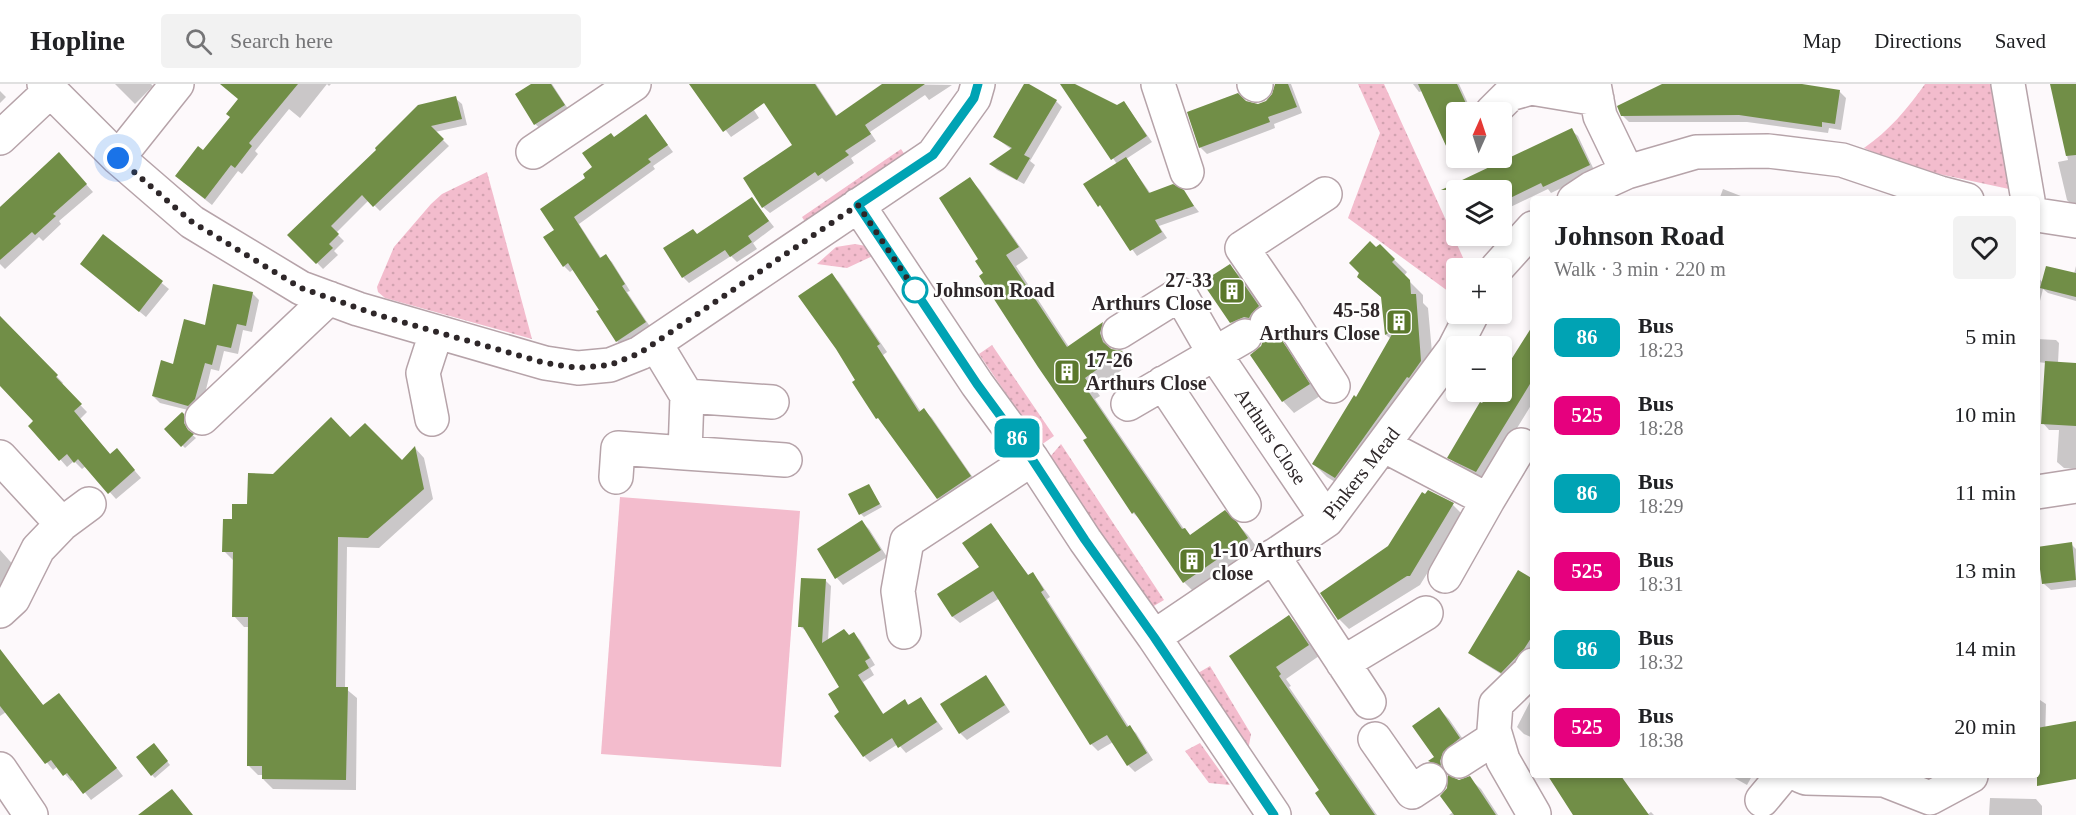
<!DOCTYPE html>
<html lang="en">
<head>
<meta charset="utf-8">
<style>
	body { margin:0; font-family:Georgia,serif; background:#f2f2f2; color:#202124; height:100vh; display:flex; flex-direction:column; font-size:22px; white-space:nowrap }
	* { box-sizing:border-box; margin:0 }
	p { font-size:20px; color:#757577 }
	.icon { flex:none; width:33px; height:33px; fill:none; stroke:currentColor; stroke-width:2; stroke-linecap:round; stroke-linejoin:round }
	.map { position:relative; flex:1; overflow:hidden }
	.side { position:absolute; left:1530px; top:112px; width:510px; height:582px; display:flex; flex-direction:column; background:#fff; border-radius:6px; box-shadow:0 3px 9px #0003 }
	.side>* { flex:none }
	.badge { padding:0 12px; border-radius:9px; font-size:21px; line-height:39px }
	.needle { width:39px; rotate:3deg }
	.tools { position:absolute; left:1446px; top:18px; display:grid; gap:12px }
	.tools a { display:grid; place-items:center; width:66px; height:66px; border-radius:6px; background:#fff; box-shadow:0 3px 9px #0003; font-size:30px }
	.you { position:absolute; width:30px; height:30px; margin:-15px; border:4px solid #fff; border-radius:50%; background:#1a73e8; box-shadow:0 0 0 9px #1a73e833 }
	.map>.badge { position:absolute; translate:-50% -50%; box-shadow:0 0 0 3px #fff }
	.round { display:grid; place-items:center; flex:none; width:63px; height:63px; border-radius:6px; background:#f2f2f2 }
	.headline { display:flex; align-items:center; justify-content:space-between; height:102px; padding:0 24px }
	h1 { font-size:28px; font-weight:700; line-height:45px }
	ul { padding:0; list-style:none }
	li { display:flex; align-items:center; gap:18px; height:78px; padding:0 24px }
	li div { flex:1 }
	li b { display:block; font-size:22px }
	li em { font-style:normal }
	li .badge { min-width:66px; font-weight:700; text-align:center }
	header { display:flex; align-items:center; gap:36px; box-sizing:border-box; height:84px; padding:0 30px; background:#fff; border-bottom:2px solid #e0e0e0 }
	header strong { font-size:28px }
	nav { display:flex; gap:33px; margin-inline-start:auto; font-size:21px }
	.search { width:420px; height:54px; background:#f2f2f2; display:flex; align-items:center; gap:15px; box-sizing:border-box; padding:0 21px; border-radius:6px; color:#757577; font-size:22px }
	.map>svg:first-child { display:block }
	.grass { fill:url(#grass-dots) }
	.park { fill:#f3bccd }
	.shadow { fill:#0003 }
	.building { fill:#718e47 }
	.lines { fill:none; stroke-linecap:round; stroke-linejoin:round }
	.minor-casing { stroke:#b6a3a9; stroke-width:36 }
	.minor { stroke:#fff; stroke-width:33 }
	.line-casing { stroke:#fff; stroke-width:14 }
	.line { stroke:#00a3b4; stroke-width:9 }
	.walk { stroke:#2e2729; stroke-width:6; stroke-dasharray:0 10.8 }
	.stop-dot { fill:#fff; stroke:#00a3b4; stroke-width:3 }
	.labels { text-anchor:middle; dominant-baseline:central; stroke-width:5; stroke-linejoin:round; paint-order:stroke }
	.poi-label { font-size:20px; font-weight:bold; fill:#2e2729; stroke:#fff; text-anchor:end }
	.stop-label { font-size:20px; font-weight:bold; fill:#2e2729; stroke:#fff; text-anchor:start }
	.street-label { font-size:20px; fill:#2e2729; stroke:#fff }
</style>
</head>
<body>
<header>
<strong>Hopline</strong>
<div class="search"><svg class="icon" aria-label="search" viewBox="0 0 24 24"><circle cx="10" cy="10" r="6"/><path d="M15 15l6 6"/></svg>Search here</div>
<nav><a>Map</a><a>Directions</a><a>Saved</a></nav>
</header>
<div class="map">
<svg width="2076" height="731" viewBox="0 0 2076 731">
	<defs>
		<pattern id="grass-dots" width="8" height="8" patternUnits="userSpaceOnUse" patternTransform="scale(1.5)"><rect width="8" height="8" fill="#f3bccd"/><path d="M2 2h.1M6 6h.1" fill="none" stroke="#d1a2b0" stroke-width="1.8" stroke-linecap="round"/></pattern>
	</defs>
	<rect width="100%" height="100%" fill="#fdf9fb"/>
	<path class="grass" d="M1358,0H1384L1465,178L1470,184H1456V213L1348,134L1380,49Z
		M1925,0H1994L2013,84L2009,105L1906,83L1864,64C1889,47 1908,24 1925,0Z
		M901,65L909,77L809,144L802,133Z
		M487,88L532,255L385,214L378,208L377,203L394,163L431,120L442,110Z
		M855,160L866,162L877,170L847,184L817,180L836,163Z
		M992,261L1054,352L1041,361L979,270Z
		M1061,360L1164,516L1147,526L1049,374Z
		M1210,582L1251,650L1247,672L1193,592Z
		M1200,659L1230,701L1209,699L1185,667Z"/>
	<path class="park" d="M620,413L800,427L781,683L601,670Z"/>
	<path class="shadow" d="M115,0H151L153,2L135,20Z
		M247,0H331L329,2L327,0L300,34L289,25L255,67L258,70L242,90L238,87L212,121L183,98L203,68L232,33Z
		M534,0H552L570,28L542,46L535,40Z
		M690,0H737L759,34L731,53Z
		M780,0H816L837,32L885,0L952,1L929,16L925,11L870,48L876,57L851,74L854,79L826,98L822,94L770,129L763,123L794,62Z
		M1026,0L1056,17L1062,23L1030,77L1035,81L1024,100L997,86L991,80L1012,66L995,53Z
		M1062,0H1072L1117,23L1124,18L1152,58L1126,75L1151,110L1183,108L1199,128L1159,142L1167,154L1137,172L1085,100L1117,80Z
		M1276,0H1291L1302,29L1274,40L1275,44L1207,70L1200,63L1245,18L1258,21L1268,18L1274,10Z
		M1413,0H1459L1472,28H1456V62L1452,64L1422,7L1419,8Z
		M1665,0H1797L1839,7L1846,14L1841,46L1829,44L1828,49L1747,38H1629L1622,31Z
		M2051,0H2076V121L2073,122L2067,116L2058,78L2068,76Z
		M0,7L6,13L0,19Z
		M455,14L462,20L467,41L435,48L449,62L380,127L369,116L336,149L344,157L334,167L338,171L323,185L290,151Z
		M646,32L673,68L653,82L655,85L579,140L601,174L606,172L612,178L630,207L627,208L651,244L623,263L617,257L601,226L574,185L570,188L564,182L556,146L587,94L614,54Z
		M1571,46L1578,52L1595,88L1551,109L1548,105L1502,127V106H1473L1468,95Z
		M59,70L93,108L59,137L61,140L43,157L39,153L5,185L0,180V123Z
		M970,95L980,106L1028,174L1016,182L1069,263L1103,240L1113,250L1110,261L1112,267L1123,268L1133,278L1095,305L1100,312L1095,315L1184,445L1191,452L1225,428L1248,451L1258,465L1195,509L1184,498L1142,437L1133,429L1085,357L1089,354L985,190L980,175Z
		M1723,105L1751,116H1719Z
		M752,115L774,143L753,159L757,165L737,178L731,172L689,199L683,193L698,152Z
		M104,152L169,205L146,233L82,180Z
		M1380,162L1407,188L1404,192L1423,211V219L1428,224L1434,291L1348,406L1327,393L1314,380L1357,315L1391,255L1386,251L1383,215L1372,205L1376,165Z
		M1230,182L1243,195L1271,235L1244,251L1231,238Z
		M2076,182V217L2048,209L2043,205L2037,229V192L2043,199L2074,190Z
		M831,191L839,198L887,268L883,271L921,328L924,326L932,334L978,401L946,422L938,414L857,297Z
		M252,209L259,216L252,248L243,246L238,270L224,267L219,287L211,285L202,322L196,328L160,319L153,312L174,281Z
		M0,232L63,299L61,301L87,328L80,335L111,371L123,373L141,394L116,415L86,382L82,385L74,377L67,383L31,342L35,338L0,301Z
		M1533,253V318L1485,396L1458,382L1449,373L1492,308H1502V293L1516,270Z
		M1279,255L1290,266L1320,312L1294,329L1283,317L1269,259Z
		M2037,255L2056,256L2059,259L2058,279L2076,281V385L2064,384L2057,378L2059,346H2049L2043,339L2046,279L2037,278Z
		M182,330L186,334V343L190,349L196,354L185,364L166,345Z
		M350,355L402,378L415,364L424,374L433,415L379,464L347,463L345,604L357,614L356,706L273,705L263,695V691H258L248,681L249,543H244L234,532V477L224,467L233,437L249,422L273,391Z
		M868,401L882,423L864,433L861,430Z
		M1428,408L1453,421L1463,431L1420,501L1349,545L1339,535Z
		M862,438L869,445L887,473L843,501L837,494L819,466Z
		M991,441L1029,492L1032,490L1039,497L1050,513L1047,515L1129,643L1136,649L1153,676L1135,688L1128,681L1113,658L1098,667L1091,660L1000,514L960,539L953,533L939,510L981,484Z
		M2071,460L2076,465V503L2051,506L2044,500Z
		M0,466L17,485L0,514Z
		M825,496L831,502L828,557L854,550L860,556L875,581L870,584L874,591L863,598L884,631L905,617L910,622L921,615L943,645L906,669L898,660L870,678L864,672L841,629V604L808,548L799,542Z
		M1533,497V567L1509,595L1477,575L1470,568Z
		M1289,533L1300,543L1319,572L1286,595L1291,602L1289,603L1377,731H1332L1317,709L1321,706L1231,573Z
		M11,582L44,622L65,618L123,692L91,716L74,695L71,697L58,682L53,686L6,628L0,632V590Z
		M986,593L992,600L1010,628L967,656L960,649Z
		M1533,612V654L1524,650L1517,643Z
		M2037,614L2046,620L2045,656H2037Z
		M1439,625L1449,635L1469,664L1450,691L1440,687L1431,678L1436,674Z
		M157,664L170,681L155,694L152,691Z
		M1563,692H1600L1618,720L1633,710L1648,730L1651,728L1654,731H1598L1595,728L1590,731H1576L1553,698Z
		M1731,692H1752L1747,701Z
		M1469,694L1481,705L1498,731H1449L1453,728L1459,697Z
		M1990,714L2036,715L2042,722V731H1989Z"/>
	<path class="building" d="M220,0H298L249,59L252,62L235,84L231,81L205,115L175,92L198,62L203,66L230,33L226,30L238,15Z
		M531,0H551L565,21L534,41L515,10Z
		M689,0H815L836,32L882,0H925L865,41L871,50L845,67L849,71L818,92L815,88L762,124L743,94L792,61L764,19L723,48Z
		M1024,0H1029L1057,16L1024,71L1030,74L1017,96L989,80L1012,64L993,53Z
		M1060,0H1075L1117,21L1124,17L1147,52L1111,76Z
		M1275,0H1288L1297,23L1268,33L1270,38L1199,64L1187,28L1238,9L1246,17L1258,20L1266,17L1272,10Z
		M1418,0H1457L1470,28H1456V84Z
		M1662,0H1802L1840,6L1835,40L1822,38V43L1739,31L1621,32L1617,22Z
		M2050,0H2076V71L2066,72Z
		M456,12L462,35L431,42L444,55L373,123L362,111L331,142L339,150L329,160L333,164L316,180L287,151L376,66L375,64L418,21Z
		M646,30L668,61L648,75L651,78L574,133L600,174L606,170L625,200L622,202L646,238L616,258L596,227L599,226L568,179L563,183L543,153L554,146L540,125L585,94L583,90L592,83L582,69L611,49L614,53Z
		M1572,44L1590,81L1543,103L1541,99L1502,118V106H1441Z
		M59,68L87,100L53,130L56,132L35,151L32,148L0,176V123Z
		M1126,73L1149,109L1173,100L1184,106L1194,122L1155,136L1162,148L1130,167L1100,121L1098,123L1083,100Z
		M970,93L1019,163L1006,171L1067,263L1103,238L1100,249L1103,258L1111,265L1123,267L1085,294L1090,301L1086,304L1182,445L1185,444L1190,451L1225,426L1237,438L1248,454L1183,499L1134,428L1132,430L1083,356L1087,354L1038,283L979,192L983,189L975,177L978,175L939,114Z
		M752,113L769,137L748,152L752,158L730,173L725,166L682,194L663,164L693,145L697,150Z
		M103,150L163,197L139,228L80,180Z
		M1370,157L1376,163L1380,160L1395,175L1392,178L1410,196L1411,210H1416L1421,277L1409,294L1407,293L1335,394L1312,380L1354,311L1356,313L1395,245L1385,251L1381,213L1357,193L1359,189L1349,179Z
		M1230,180L1259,222L1251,230L1249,234L1244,233L1230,239L1202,198Z
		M2046,182L2076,189V213L2040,204Z
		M832,189L880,260L877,262L919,328L924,324L971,392L937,415L878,334L876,335L852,298L855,296L836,265L798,212Z
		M213,200L253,208L246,242L237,240L231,264L217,261L212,281L205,279L195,315L188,322L152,312L161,276L173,280L184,235L205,241Z
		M0,232L58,291L56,293L82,320L74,327L110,370L117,364L135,386L108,410L78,375L74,379L67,370L59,377L28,342L33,337L0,302Z
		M1533,241V295L1476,388L1447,374L1480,318L1482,319L1490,308H1502V290Z
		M1280,253L1310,300L1282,318L1250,271L1261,262L1263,257L1269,258Z
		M2045,277L2076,279V342L2041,340Z
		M182,328L184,330V339L188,346L194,350L181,363L164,345Z
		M331,333L350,353L365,339L402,376L415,362L424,405L368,454L338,453L336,603H348L346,696L262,695V682H247L248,533H232L233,468H222L223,435H232V420H247L248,389L273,390Z
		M869,400L880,420L859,431L848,410Z
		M1428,406L1454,419L1410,492H1407L1338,536L1320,509L1388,462L1422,408L1425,410Z
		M862,436L881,466L835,495L817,465Z
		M991,439L1028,491L1033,488L1044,506L1041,508L1127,643L1130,641L1147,669L1127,682L1107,651L1090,661L993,507L952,533L937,510L979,483L962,459Z
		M2072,458L2076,496L2042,500L2037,463Z
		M1518,486L1533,495V551L1524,565L1501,589L1468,569Z
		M801,494L826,495L822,559L844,545L849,551L854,548L870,574L865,577L869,584L858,591L883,630L905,615L908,621L921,613L937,638L898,664L892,654L863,673L834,632L839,628L828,610L839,603L803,543H798Z
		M1289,531L1309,561L1276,583L1281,590L1279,592L1375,731H1330L1315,709L1319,706L1229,572Z
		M0,565L43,621L59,609L117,684L83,710L67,689L63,692L51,676L45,680L0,622Z
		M986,591L1005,621L959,650L940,620Z
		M1439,623L1460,654L1443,668L1440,677L1441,682L1428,677L1434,673L1412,642Z
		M2076,637V695L2037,702V644Z
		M154,659L168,677L151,692L136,673Z
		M1448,691L1459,696L1470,692L1496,731H1454L1440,712L1447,704Z
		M1548,692H1621L1649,731H1573Z
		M172,705L193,731H138Z"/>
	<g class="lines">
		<defs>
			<path id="minor" d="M44,0L118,74L192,138L301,204L358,225L545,279L578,284L610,281L640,269L933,71L974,14L978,0
				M1158,0L1187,88
				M1254,0L1256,1
				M1594,0L1600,32L1627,88
				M2008,0L2028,116
				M1492,28L1510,10L1531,4L1597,15
				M0,54L50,7
				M533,68L634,0
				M118,74L177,0
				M1574,116L1592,104L1627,88L1696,68L1768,67L1842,76L1940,109L1967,116
				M858,121L977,300L1032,375L1085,456L1154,553L1274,731
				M2037,131L2076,137
				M1497,184L1533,144
				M1285,227L1242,164L1325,110
				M1267,239L1285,227L1333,302
				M1119,248L1180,210L1214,269L1327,436
				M655,259L687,312L685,369L785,376
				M1163,299L1244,421
				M687,312L772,318
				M1128,320L1245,252
				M202,334L329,214
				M432,335L423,289L436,249
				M1383,361L1488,416L1445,492
				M0,373L62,440
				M616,393L618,364L685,369
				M2037,408L2076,402
				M1488,416L1521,361
				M1273,472L1369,618
				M0,527L13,515L38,465L62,440L89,420
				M904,548L898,507L907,457L1032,375
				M1154,553L1327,436L1454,265L1472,230
				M1343,579L1426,529
				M1533,581L1529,588L1496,620L1494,646L1503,676L1534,730
				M1375,655L1412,708L1430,696
				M1459,677L1496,653
				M0,685L31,731
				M1801,692L1806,694L1884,696L1930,714L1971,692
				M1762,716L1782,692"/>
		</defs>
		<use href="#minor" class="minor-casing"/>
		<use href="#minor" class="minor"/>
	</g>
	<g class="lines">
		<defs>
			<path id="line" d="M978,0L974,14L933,71L858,121L977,300L1032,375L1085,456L1154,553L1274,731"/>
		</defs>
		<use href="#line" class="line-casing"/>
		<use href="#line" class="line"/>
		<path class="walk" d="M118,74L192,138L301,204L378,231L545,279L578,284L610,281L640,269L858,121L915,206"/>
	</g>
	<defs>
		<symbol id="building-square" viewBox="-11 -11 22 22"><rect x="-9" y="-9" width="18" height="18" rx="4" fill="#5b782c" stroke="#fff"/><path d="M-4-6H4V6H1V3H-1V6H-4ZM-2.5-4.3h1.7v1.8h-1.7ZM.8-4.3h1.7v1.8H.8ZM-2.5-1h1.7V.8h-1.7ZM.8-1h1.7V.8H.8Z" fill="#fff"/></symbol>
	</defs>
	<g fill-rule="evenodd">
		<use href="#building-square" x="1217" y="192" width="30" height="30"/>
		<use href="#building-square" x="1384" y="223" width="30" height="30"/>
		<use href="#building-square" x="1052" y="273" width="30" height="30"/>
		<use href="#building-square" x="1177" y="462" width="30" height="30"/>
	</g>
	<circle class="stop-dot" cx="915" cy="206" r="12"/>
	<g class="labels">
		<g class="poi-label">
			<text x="1212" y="196">27-33<tspan x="1212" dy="23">Arthurs Close</tspan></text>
			<text x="1380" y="226">45-58<tspan x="1380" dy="23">Arthurs Close</tspan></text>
			<text x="1086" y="276" text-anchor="start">17-26<tspan x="1086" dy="23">Arthurs Close</tspan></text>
			<text x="1212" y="466" text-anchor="start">1-10 Arthurs<tspan x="1212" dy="23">close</tspan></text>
		</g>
		<g class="stop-label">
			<text x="933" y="206">Johnson Road</text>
		</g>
		<g class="street-label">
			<text transform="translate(1271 352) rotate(56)">Arthurs Close</text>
			<text transform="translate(1361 389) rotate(-52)">Pinkers Mead</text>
		</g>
	</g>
</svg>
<div class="tools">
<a><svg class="needle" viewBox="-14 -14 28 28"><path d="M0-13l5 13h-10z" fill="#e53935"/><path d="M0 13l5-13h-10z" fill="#757577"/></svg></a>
<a><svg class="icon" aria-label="layers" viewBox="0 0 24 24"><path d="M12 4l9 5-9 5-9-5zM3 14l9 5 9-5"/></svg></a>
<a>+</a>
<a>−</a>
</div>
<div class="you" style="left:118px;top:74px"></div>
<b class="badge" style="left:1017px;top:354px;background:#00a3b4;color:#fff">86</b>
<section class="side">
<div class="headline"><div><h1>Johnson Road</h1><p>Walk · 3 min · 220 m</p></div><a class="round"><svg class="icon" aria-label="heart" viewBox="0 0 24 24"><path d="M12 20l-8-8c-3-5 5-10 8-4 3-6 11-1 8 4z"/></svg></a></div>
<ul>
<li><span class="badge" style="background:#00a3b4;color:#fff">86</span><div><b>Bus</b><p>18:23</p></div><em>5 min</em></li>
<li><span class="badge" style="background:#e6007e;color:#fff">525</span><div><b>Bus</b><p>18:28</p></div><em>10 min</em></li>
<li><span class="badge" style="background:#00a3b4;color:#fff">86</span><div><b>Bus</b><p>18:29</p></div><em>11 min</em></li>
<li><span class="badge" style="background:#e6007e;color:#fff">525</span><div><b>Bus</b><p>18:31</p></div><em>13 min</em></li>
<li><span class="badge" style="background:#00a3b4;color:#fff">86</span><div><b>Bus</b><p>18:32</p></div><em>14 min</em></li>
<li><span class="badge" style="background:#e6007e;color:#fff">525</span><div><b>Bus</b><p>18:38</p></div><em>20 min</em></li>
</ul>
</section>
</div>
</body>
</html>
